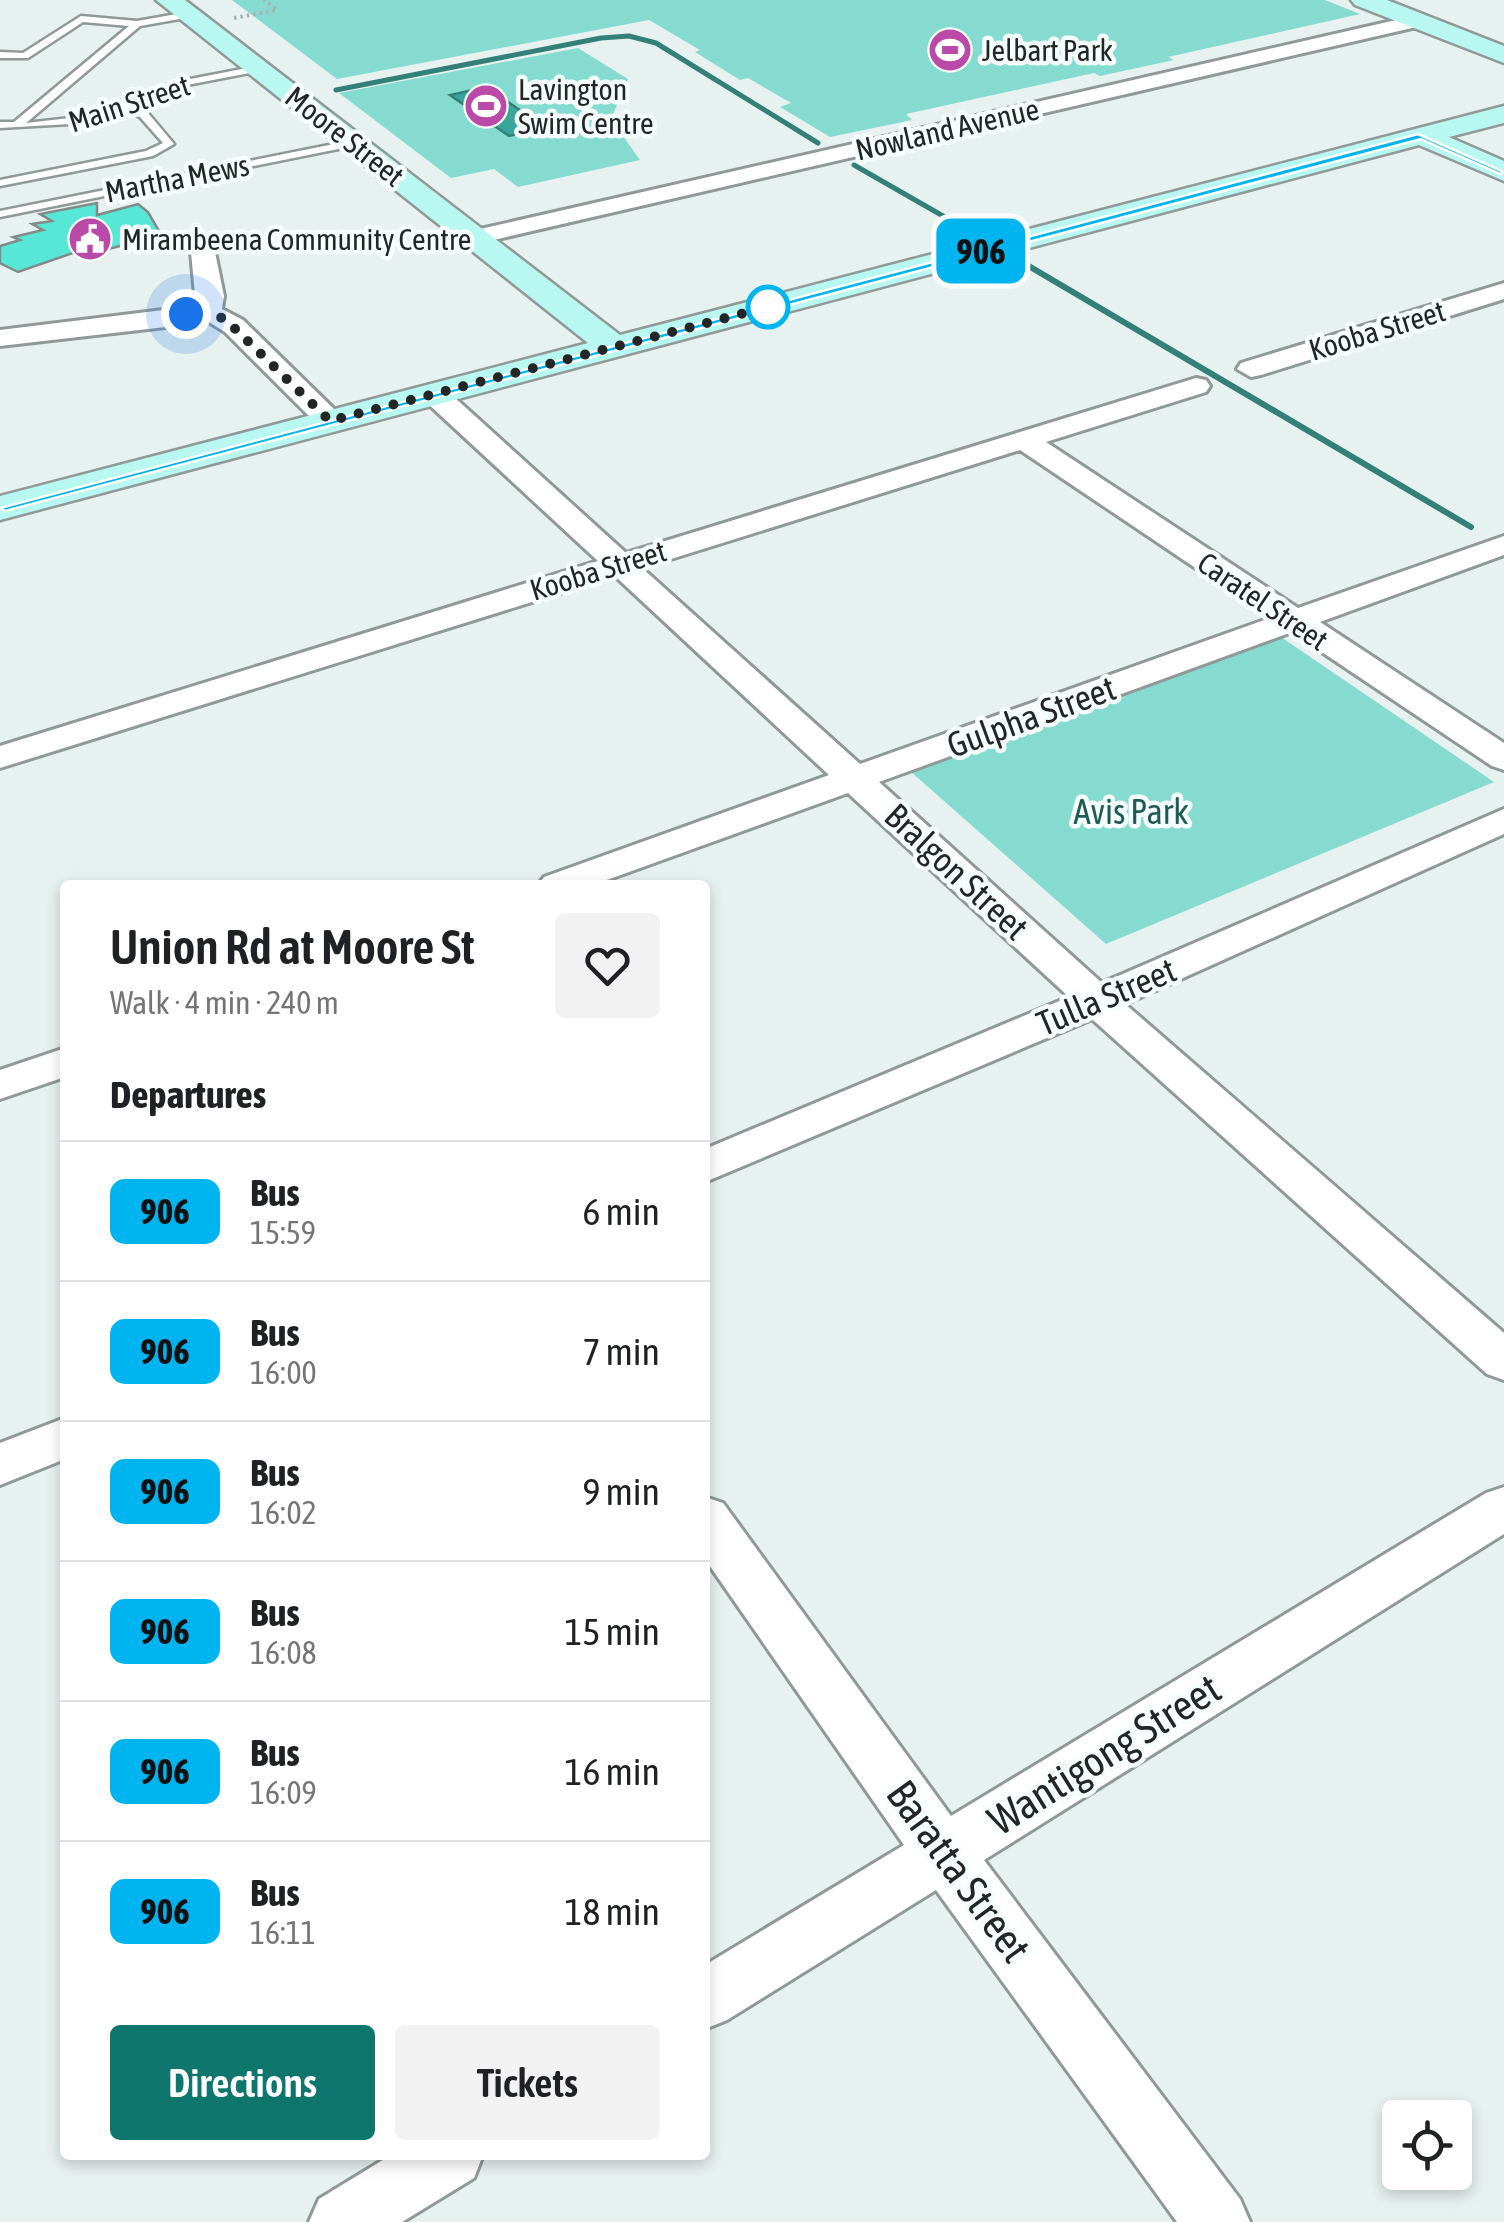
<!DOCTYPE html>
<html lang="en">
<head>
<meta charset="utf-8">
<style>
	body { margin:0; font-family:"Asap Condensed",sans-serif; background:#f2f2f2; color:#202124; height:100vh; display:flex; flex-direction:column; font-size:38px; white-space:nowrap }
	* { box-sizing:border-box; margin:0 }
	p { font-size:32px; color:#757577 }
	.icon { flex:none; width:55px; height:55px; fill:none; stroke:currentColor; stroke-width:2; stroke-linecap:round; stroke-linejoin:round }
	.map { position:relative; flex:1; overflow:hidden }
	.details { position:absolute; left:60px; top:880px; width:650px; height:1280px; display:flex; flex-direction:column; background:#fff; border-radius:10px; box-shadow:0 5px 15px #0003 }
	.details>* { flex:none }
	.badge { padding:0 20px; border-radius:15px; font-size:35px; line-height:65px }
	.controls { position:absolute; left:1382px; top:2100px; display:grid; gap:20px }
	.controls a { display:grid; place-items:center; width:90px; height:90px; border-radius:10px; background:#fff; box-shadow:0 5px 15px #0003; font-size:50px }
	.you { position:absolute; width:50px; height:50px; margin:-25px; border:8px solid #fff; border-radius:50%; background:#1a73e8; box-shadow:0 0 0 15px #1a73e833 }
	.map>.badge { position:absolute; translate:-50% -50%; box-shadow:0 0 0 5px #fff }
	h2 { padding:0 50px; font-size:38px; line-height:90px }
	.round { display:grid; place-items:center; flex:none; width:105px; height:105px; border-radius:10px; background:#f2f2f2 }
	.summary { display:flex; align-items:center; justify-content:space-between; height:170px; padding:0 50px }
	h1 { font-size:48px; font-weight:600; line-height:75px }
	.button { display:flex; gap:20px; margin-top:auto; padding:20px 50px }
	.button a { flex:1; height:115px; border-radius:10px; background:#0f766e; color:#fff; font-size:40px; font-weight:600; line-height:115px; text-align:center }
	.button a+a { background:#f2f2f2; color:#202124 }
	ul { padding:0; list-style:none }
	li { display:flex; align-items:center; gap:30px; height:140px; padding:0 50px; border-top:2px solid #e0e0e0 }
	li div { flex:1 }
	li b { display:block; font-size:38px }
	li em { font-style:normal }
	li .badge { min-width:110px; font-weight:700; text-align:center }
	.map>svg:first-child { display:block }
	.green { fill:#85dbcf }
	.water { fill:#38a69a; stroke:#328077; stroke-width:2.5 }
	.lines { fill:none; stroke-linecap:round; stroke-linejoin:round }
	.stream-far1 { stroke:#328077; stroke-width:5 }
	.stream { stroke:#328077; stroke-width:6 }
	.building { fill:#56e7d6; stroke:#818a88; stroke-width:2.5 }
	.lane-casing { stroke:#909997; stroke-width:5 }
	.street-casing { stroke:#909997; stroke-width:6 }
	.secondary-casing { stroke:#909997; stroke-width:5 }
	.path { stroke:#a9b1af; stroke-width:4; stroke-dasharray:2.5 4; stroke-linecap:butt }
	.lane { fill:#fff; fill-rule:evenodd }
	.street { fill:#fff; fill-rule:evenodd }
	.secondary { fill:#b9f7f1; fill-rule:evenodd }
	.line { fill:#00b5ef; stroke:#fff; stroke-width:2.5 }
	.walk { stroke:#232625; stroke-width:10; stroke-dasharray:0 18 }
	.stop-dot { fill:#fff; stroke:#00b5ef; stroke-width:5 }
	.labels { text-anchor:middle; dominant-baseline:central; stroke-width:9; stroke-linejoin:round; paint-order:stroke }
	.far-poi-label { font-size:30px; fill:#232625; stroke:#f5fefc; text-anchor:start }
	.far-street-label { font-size:30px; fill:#232625; stroke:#f5fefc }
	.street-label { font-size:35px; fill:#232625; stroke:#f5fefc }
	.park-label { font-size:35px; fill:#1f5b54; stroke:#f5fefc }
	.near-street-label { font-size:42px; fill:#232625; stroke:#f5fefc }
</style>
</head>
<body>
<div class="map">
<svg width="1504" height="2222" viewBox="0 0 1504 2222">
	<rect width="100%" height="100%" fill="#e7f1ef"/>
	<path class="green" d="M232,0H1325L1360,14L1168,57L1174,60L1100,76L1094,73L906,114L912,120L830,137L780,107L791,103L748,78L740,80L695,52L700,50L649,20L337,79Z
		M578,48L628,79L611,119L640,160L518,187L494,169L451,178L339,93Z
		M1281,637L1494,782L1106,944L910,771Z"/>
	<path class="water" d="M486,87L546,128L509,136L450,95Z"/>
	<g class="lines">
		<path class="stream-far1" d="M336,90L601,38L629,36L656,43L818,143
			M854,165L964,228"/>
		<path class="stream" d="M1017,259L1471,527"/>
	</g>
	<path class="building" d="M97,203V215L138,204L148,212L166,243L138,247L135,242L109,249L99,244L18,272L0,263V246L20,240L13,237L43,230L32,224L52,221L40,214Z"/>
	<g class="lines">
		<defs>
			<path id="lane" d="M188,12L191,17L140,26L26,123L70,118L180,81L257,66L260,71L187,85L130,105L148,113L174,144L153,156L0,186V180L146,151L163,143L140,117L121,109L70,124L0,128V122H14L129,26L83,22L28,58H0V52L23,53L81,16L137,21Z
				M354,140L359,143L358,145L0,217V211Z"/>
			<path id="street" d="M1418,15L1428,21L1425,25L476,244L464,237L476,230Z
				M203,245L215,252L224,296L222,309L243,320L340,415L344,421L340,427H320L225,332L209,322L0,346V330L196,306L191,252Z
				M1504,283V299L1261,375L1251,377L1237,369L1241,363Z
				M1196,378L1206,380L1210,386L1206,392L1046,442L1298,608L1504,536V555L1320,622L1504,743V770L1492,766L1292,632L879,782L1102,983L1504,809V834L1125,1004L1504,1333V1380L1487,1374L1092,1019L705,1182V1149L1069,997L848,793L593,885H538L544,877L829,775L615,576L0,768V746L598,561L424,400L420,394L424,388H444L626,553ZM1020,450L1270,618L860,764L642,568Z
				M65,1048V1077L0,1099V1070Z
				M65,1418V1459L0,1485V1443Z
				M1504,1487V1534L984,1860L1240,2199L1250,2222H1177L936,1890L727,2020L705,2029V1965L904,1845L705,1559V1497L723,1503L951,1816L1486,1493Z
				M391,2155H483L474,2178L402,2222H309L319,2199Z"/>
			<path id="secondary" d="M156,0H185L620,335L1504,106V123L1449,137L1504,161V181L1419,145L0,520V496L588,343Z
				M1351,0H1387L1504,46V63L1355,5Z"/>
		</defs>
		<use href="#lane" class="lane-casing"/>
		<use href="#street" class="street-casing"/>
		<use href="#secondary" class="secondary-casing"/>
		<path class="path" d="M234,18L277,10L264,0"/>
		<use href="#lane" class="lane"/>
		<use href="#street" class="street"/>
		<use href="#secondary" class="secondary"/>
	</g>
	<path class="line" d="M1418,134L1504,172L1500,174L1421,139L5,511L0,508Z"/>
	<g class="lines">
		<path class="walk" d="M186,314L208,313L225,319L330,421L768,307"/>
	</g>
	<defs>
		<symbol id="stadium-disc" viewBox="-11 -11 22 22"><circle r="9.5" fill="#b94aa7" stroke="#f5fefc"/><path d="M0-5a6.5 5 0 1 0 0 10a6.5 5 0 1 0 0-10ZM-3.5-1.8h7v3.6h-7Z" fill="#fff"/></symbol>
		<symbol id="civic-disc" viewBox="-11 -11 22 22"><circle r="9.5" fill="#b94aa7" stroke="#f5fefc"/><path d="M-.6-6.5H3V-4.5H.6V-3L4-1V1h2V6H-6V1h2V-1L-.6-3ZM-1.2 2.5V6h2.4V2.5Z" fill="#fff"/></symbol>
	</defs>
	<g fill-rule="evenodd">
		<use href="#stadium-disc" x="925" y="25" width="50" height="50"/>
		<use href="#stadium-disc" x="461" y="81" width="50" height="50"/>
		<use href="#civic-disc" x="65" y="214" width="50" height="50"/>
	</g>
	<circle class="stop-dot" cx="768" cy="307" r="20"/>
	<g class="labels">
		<g class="far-poi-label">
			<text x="982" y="50">Jelbart Park</text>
			<text x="518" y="89">Lavington<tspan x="518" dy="34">Swim Centre</tspan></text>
			<text x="122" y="239">Mirambeena Community Centre</text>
		</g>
		<g class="far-street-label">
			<text transform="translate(129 103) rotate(-18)">Main Street</text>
			<text transform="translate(947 129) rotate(-13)">Nowland Avenue</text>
			<text transform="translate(345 136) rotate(38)">Moore Street</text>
			<text transform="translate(177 178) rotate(-11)">Martha Mews</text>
			<text transform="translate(1377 330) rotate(-17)">Kooba Street</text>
			<text transform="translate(598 570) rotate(-17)">Kooba Street</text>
			<text transform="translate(1263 601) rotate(34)">Caratel Street</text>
		</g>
		<g class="street-label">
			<text transform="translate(1031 716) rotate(-20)">Gulpha Street</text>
			<text transform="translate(957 871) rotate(43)">Bralgon Street</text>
			<text transform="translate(1106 996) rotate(-23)">Tulla Street</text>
		</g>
		<g class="park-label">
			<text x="1131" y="811">Avis Park</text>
		</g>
		<g class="near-street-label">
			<text transform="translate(1104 1754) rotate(-32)">Wantigong Street</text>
			<text transform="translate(959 1871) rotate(54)">Baratta Street</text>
		</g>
	</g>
</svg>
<div class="controls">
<a><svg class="icon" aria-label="locate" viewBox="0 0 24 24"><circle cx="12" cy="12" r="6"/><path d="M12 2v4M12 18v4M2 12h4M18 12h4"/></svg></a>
</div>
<div class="you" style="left:186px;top:314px"></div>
<b class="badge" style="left:981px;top:251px;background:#00b5ef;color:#111">906</b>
<section class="details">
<div class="summary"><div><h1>Union Rd at Moore St</h1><p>Walk · 4 min · 240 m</p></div><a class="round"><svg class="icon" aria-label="heart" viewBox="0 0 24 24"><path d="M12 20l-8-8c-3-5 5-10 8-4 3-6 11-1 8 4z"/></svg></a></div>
<h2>Departures</h2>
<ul>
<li><span class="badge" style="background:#00b5ef;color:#111">906</span><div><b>Bus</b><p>15:59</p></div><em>6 min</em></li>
<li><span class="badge" style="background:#00b5ef;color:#111">906</span><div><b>Bus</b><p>16:00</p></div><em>7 min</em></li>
<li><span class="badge" style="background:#00b5ef;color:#111">906</span><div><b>Bus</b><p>16:02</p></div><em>9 min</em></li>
<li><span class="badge" style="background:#00b5ef;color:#111">906</span><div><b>Bus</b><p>16:08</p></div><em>15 min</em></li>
<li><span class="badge" style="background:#00b5ef;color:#111">906</span><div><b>Bus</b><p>16:09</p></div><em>16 min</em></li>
<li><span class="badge" style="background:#00b5ef;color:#111">906</span><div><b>Bus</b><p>16:11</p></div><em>18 min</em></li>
</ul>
<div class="button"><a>Directions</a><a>Tickets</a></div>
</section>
</div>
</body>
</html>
